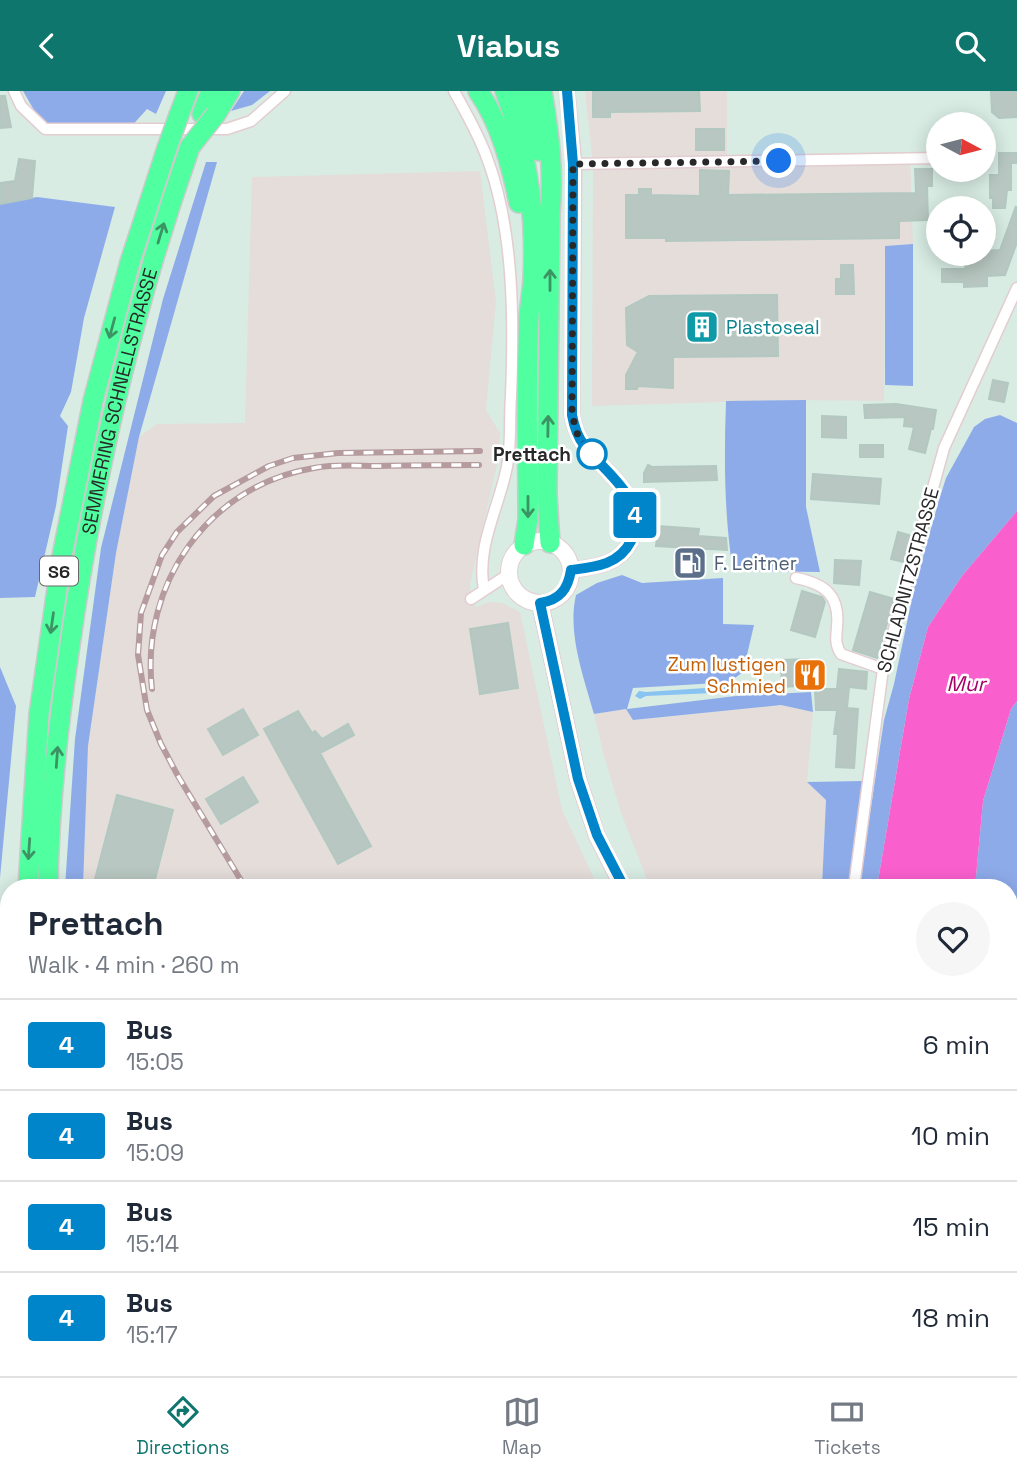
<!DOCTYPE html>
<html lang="en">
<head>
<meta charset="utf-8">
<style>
	body { margin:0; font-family:"Space Grotesk",sans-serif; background:#f6f6f7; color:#1f2937; height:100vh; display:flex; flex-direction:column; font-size:26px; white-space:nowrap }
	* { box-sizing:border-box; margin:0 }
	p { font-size:23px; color:#747a83 }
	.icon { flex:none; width:38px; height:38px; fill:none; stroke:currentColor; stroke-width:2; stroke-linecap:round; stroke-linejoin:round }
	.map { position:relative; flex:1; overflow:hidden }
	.drawer { position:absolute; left:0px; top:788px; width:1018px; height:499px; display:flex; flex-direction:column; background:#fff; border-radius:28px 28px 0 0; box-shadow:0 4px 18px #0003 }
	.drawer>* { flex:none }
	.badge { padding:0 14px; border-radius:5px; font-size:24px; line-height:46px }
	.needle { width:46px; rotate:97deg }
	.controls { position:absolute; left:926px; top:21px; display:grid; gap:14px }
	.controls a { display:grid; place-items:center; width:70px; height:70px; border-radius:50%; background:#fff; box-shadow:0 4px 18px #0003; font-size:35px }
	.you { position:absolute; width:35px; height:35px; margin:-18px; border:5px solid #fff; border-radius:50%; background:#1a73e8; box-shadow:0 0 0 10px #1a73e833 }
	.map>.badge { position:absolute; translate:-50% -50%; box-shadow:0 0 0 4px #fff }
	.round { display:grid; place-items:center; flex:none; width:74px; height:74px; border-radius:37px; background:#f6f6f7 }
	.headline { display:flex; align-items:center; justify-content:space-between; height:119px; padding:0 28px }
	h1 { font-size:33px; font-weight:700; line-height:52px }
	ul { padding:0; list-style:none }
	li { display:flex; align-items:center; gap:21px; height:91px; padding:0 28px; border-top:2px solid #e0e1e3 }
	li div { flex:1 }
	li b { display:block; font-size:26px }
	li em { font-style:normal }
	li .badge { min-width:77px; font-weight:700; text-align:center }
	header { display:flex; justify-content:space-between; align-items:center; height:91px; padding:0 28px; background:#0f766e; color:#fff; font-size:32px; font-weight:700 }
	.dock { display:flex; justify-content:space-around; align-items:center; height:98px; border-top:2px solid #e0e1e3; background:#fff; font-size:19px; color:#747a83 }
	.dock a { display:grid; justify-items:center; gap:4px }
	.dock .active { color:#0f766e }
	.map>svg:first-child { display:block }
	.industrial { fill:#e4ddda }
	.green { fill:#8eabe9 }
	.pitch { fill:#88c3f2 }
	.water { fill:#fa5fce }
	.building { fill:#b8c7c1; stroke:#b2c8c0; stroke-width:2 }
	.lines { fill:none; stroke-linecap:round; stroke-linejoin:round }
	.minor-casing { stroke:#e3cdd1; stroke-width:13 }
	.tertiary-casing { stroke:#e3cdd1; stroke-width:17 }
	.secondary-casing { stroke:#e3cdd1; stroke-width:18 }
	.motorway-casing { stroke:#cbcbcb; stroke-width:22 }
	.minor { stroke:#fff; stroke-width:10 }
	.tertiary { stroke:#fff; stroke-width:14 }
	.secondary { stroke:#fff; stroke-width:16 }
	.motorway { stroke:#50ff9f; stroke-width:19 }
	.rail-casing { stroke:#b59a9e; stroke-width:6 }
	.rail { stroke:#fff; stroke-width:3.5; stroke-dasharray:10; stroke-linecap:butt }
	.motorway-bridge-casing { stroke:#cbcbcb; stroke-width:22; stroke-linecap:butt }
	.motorway-bridge { stroke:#50ff9f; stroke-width:19 }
	.oneway { stroke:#3c9464 }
	.line-casing { stroke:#fff; stroke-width:16 }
	.line { stroke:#0084ca; stroke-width:10 }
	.walk { stroke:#282828; stroke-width:7; stroke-dasharray:0 12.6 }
	.stop-dot { fill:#fff; stroke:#0084ca; stroke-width:3.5 }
	.labels { text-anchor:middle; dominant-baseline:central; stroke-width:5; stroke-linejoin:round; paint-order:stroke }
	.shield { fill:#fff; stroke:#686868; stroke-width:2 }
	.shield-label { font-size:18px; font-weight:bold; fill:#282828 }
	.culture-label { font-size:19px; fill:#0d838f; stroke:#fff; text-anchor:start }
	.street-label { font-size:19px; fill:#282828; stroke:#fff }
	.stop-label { font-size:19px; font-weight:bold; fill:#282828; stroke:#fff; text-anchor:end }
	.service-label { font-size:19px; fill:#4e5e75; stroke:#fff; text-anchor:start }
	.food-label { font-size:19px; fill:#c56008; stroke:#fff; text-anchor:end }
	.water-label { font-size:21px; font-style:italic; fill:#a40068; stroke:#fff }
</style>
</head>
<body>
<header><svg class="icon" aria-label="back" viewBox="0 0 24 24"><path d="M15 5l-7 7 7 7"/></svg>Viabus<svg class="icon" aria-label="search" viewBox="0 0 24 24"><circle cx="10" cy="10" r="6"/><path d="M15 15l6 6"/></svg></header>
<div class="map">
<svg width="1017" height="1285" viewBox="0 0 1017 1285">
	<rect width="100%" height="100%" fill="#d8ece4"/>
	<path class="industrial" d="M585,0H727V64L910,61L913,153L885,155L884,310L790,309L592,315L593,73Z
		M480,80L496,211L486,319L500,342L498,369L470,493L471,508L476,516L489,511L502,512L520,521L562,719L598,796H83L88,655L116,462L139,346L157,333L245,332L252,86Z
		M781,614L813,621L807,691L826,709L822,796H650L621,722L603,661L594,623L626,618L634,629Z
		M125,1278H839L841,1285H126Z"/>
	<path class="green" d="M23,0H166L156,23L147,18L129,38H45Z
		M244,0H270L252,14L231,20Z
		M206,71H217L139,346L116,462L88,655L83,796H65L75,648L101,457L163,208Z
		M37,106L115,116L84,227L71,301L60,325L68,335L56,415L35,506L0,507V113Z
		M913,153V295L885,294V155Z
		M806,309V416L820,481L733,480C724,424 724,366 726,310Z
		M1000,324L1017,332V420L962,485L928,536L909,608L877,796H859L884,629L894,593L914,498L939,409L946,387L974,336L985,328Z
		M622,484L642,492L723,487V533L754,534L743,581L735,587L734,591L633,597L627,618L736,605L811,601L813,621L781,614L633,629L626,618L594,623C584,587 567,542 576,504L597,492Z
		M0,576L16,615L0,787Z
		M1017,610V1285H1003L1000,1278H1010V796H975L983,710L1011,618Z
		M863,690L849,796H822L826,709L807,691Z
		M0,933L9,1018V1278H35L36,1285H0Z"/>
	<path class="pitch" d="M735,595L736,601L646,605L640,608L635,605L639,600L646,601Z"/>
	<path class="water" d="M1017,420V610L1011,618L983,710L975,796H877L909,608L928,536L962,485Z
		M882,1278H1000L1003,1285H885Z"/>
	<path class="building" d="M593,0H699L700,20L610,21V26H593Z
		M991,0H1017V26L999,27L992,21Z
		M0,5H5L11,36L0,37Z
		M696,38H724V59H696Z
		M999,62H1017V72H1011V99H1007L1005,117H993V107H990V84H999Z
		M19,68L35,70L32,107L0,113V92L15,90Z
		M915,78H932V95H927L928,129L899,130V147L666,150V147H626V104H639V98H651V104L700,105V79L729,80L728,104L916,102Z
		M1016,115L1017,151L1005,184L987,185V195L964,196V191H942V178H966L965,175L970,174L980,163H984V160L1000,159Z
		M841,174H853L854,203H836V188H841Z
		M777,204L778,265L673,266V297L638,295L637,298H626V284L638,261L627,254L626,217L649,205Z
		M993,289L1008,292L1004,311L989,308Z
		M896,313L936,319L933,338H931L925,362L909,358L914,336L904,335L905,326L865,327L864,314Z
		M822,325L846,326V347L822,346Z
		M860,354H883V366H860Z
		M648,374L652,376L716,375L717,389L644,391V382Z
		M813,383L881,388L879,413L811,408Z
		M658,435L699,438L698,445L726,447L727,459L656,455Z
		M898,441L912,445L904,471L891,468Z
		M835,469L861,470L859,494L834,492Z
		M802,500L822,506L825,511L815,546L791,539Z
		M870,501L894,508L877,567L853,559Z
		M508,532L518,597L480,603L470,538Z
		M808,568V576H815L816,594L782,596L781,569Z
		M839,578L867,581L866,598L849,596L847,617L858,618L854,677L836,676L838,643H834L837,619H816L815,598H837Z
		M243,618L258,644L223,664L208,638Z
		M298,620L312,642L315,640L322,648L348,633L354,644L320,662L371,755L338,773L264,638Z
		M243,686L258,711L221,733L206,708Z
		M117,704L173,719L153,796H93Z"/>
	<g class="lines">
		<defs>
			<path id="minor" d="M14,0L21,15L45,38H227L251,30L285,0
				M454,0C466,22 479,44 487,67C514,138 514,230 511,305C509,329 512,357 506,380C497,421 476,457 484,499
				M574,73L938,67
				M796,487C826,493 840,505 837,536C836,547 835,554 841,563L883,578
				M471,508L509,483
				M854,796L883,578L944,357L1017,197"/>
			<path id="tertiary" d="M567,0L574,73L572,324C574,335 577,345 584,354C604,382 651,409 631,450C619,474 595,476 571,479"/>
			<path id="secondary" d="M509 481a31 31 0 1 1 62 0a31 31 0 1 1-62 0Z
				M540,512L578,688L597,745L623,796
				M853,1278L855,1285"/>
			<g id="motorway">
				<path d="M478,0C501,33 511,74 519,112"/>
				<path d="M505,0C527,59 536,125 533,188C532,201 530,213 529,225C526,293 528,361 528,428L524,454"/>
				<path d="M523,0L539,60"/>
				<path d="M542,0C549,41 554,81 550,123L547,403L550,452"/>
				<path d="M202,23L211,0"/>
				<path d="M216,23L230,0"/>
				<path d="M179,24L188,0"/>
				<path d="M28,796L39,623L61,470L93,310L130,171L167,57"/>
				<path id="s1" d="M48,796C49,716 58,634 70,554C94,384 133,218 190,56"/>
				<path d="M54,1278L55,1285"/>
				<path d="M76,1278L77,1285"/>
			</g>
		</defs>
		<use href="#minor" class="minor-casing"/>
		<use href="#tertiary" class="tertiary-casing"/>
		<use href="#secondary" class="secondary-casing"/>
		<use href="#motorway" class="motorway-casing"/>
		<use href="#minor" class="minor"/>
		<use href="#tertiary" class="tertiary"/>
		<use href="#secondary" class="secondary"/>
		<use href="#motorway" class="motorway"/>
		<defs>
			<path id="rail" d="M152,598C140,494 208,394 314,377C335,373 357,375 378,375C411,374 445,374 479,374
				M245,796L178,685L161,653L147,619L138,564L141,522L162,464L177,441L214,405L269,375L293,367L338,362L480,360
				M516,1278L520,1285"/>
		</defs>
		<use href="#rail" class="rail-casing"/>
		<use href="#rail" class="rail"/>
		<defs>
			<path id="motorway-bridge" d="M190,56L216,23
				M167,57L179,24"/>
		</defs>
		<use href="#motorway-bridge" class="motorway-bridge-casing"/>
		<use href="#motorway-bridge" class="motorway-bridge"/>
	</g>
	<defs><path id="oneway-shaft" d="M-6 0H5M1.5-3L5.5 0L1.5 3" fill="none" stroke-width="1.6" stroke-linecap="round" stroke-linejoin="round" transform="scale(1.75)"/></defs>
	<g class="oneway">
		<use href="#oneway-shaft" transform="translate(161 142) rotate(-73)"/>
		<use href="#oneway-shaft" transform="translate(550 189) rotate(-90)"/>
		<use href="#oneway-shaft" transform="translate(112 237) rotate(105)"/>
		<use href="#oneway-shaft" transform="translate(548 335) rotate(-89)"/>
		<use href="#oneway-shaft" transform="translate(528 416) rotate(90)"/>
		<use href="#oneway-shaft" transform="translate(52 532) rotate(98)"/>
		<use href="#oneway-shaft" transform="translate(57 666) rotate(-86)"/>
		<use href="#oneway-shaft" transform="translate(29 758) rotate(94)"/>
	</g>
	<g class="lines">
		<defs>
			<path id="line" d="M567,0L573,73L572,324C574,335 577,345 584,354C604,382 651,409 631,450C619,474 595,476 571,479C568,498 560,509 540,512L578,688L597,744L624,796"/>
		</defs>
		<use href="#line" class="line-casing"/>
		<use href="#line" class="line"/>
		<path class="walk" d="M592,363L578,345L572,324L573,73L779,70"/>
	</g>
	<defs>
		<symbol id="building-square" viewBox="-11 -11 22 22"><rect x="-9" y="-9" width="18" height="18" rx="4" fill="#0f9aa8" stroke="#fff"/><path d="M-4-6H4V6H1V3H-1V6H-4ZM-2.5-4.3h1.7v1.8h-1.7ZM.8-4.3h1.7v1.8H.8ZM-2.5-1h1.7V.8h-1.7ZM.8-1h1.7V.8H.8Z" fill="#fff"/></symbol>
		<symbol id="fuel-square" viewBox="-11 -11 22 22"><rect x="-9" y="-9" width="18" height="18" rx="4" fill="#5c6f8a" stroke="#fff"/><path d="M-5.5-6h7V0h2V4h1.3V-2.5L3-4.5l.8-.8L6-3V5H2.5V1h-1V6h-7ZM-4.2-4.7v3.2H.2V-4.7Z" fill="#fff"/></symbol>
		<symbol id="restaurant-square" viewBox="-11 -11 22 22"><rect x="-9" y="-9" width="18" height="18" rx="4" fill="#e8710a" stroke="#fff"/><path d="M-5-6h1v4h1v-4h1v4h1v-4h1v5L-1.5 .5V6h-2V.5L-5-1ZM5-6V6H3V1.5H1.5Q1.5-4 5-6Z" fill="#fff"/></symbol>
	</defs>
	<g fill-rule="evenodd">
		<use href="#building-square" x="683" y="217" width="38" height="38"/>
		<use href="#fuel-square" x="671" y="453" width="38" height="38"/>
		<use href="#restaurant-square" x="791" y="565" width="38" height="38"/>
	</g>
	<circle class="stop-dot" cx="592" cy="363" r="14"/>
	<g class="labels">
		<rect class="shield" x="40" y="465.5" width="38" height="29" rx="5"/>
		<g class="shield-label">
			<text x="59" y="480">S6</text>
		</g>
		<g class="culture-label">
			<text x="726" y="236">Plastoseal</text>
		</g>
		<g class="street-label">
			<text stroke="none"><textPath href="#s1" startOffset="492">SEMMERING SCHNELLSTRASSE</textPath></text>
			<text transform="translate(908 489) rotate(-75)">SCHLADNITZSTRASSE</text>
		</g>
		<g class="stop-label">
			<text x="571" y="363">Prettach</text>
		</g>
		<g class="service-label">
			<text x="714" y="472">F. Leitner</text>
		</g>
		<g class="food-label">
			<text x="786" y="573">Zum lustigen<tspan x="786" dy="22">Schmied</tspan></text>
		</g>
		<g class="water-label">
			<text x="966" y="592">Mur</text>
		</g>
	</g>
</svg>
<div class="controls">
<a><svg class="needle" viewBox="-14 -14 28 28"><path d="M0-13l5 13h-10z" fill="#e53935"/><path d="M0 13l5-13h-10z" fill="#747a83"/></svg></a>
<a><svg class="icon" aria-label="locate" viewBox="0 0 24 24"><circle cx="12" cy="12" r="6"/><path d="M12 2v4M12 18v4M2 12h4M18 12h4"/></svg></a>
</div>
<div class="you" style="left:779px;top:70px"></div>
<b class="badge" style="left:635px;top:424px;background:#0084ca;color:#fff">4</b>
<section class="drawer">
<div class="headline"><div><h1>Prettach</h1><p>Walk · 4 min · 260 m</p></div><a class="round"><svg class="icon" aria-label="heart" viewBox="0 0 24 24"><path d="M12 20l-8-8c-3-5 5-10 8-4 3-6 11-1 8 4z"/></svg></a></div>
<ul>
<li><span class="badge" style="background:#0084ca;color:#fff">4</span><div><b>Bus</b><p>15:05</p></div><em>6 min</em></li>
<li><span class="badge" style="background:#0084ca;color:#fff">4</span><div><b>Bus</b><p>15:09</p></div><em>10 min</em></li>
<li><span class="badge" style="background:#0084ca;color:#fff">4</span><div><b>Bus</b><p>15:14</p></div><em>15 min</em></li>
<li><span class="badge" style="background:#0084ca;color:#fff">4</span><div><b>Bus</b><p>15:17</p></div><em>18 min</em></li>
</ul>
</section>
</div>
<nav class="dock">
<a class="active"><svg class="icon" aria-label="directions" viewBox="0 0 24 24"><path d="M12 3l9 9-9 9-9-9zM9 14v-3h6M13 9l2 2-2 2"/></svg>Directions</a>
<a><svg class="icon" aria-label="map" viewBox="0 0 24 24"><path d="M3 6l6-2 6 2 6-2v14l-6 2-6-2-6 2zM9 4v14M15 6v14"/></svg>Map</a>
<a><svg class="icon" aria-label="tickets" viewBox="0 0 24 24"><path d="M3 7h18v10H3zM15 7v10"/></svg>Tickets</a>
</nav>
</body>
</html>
